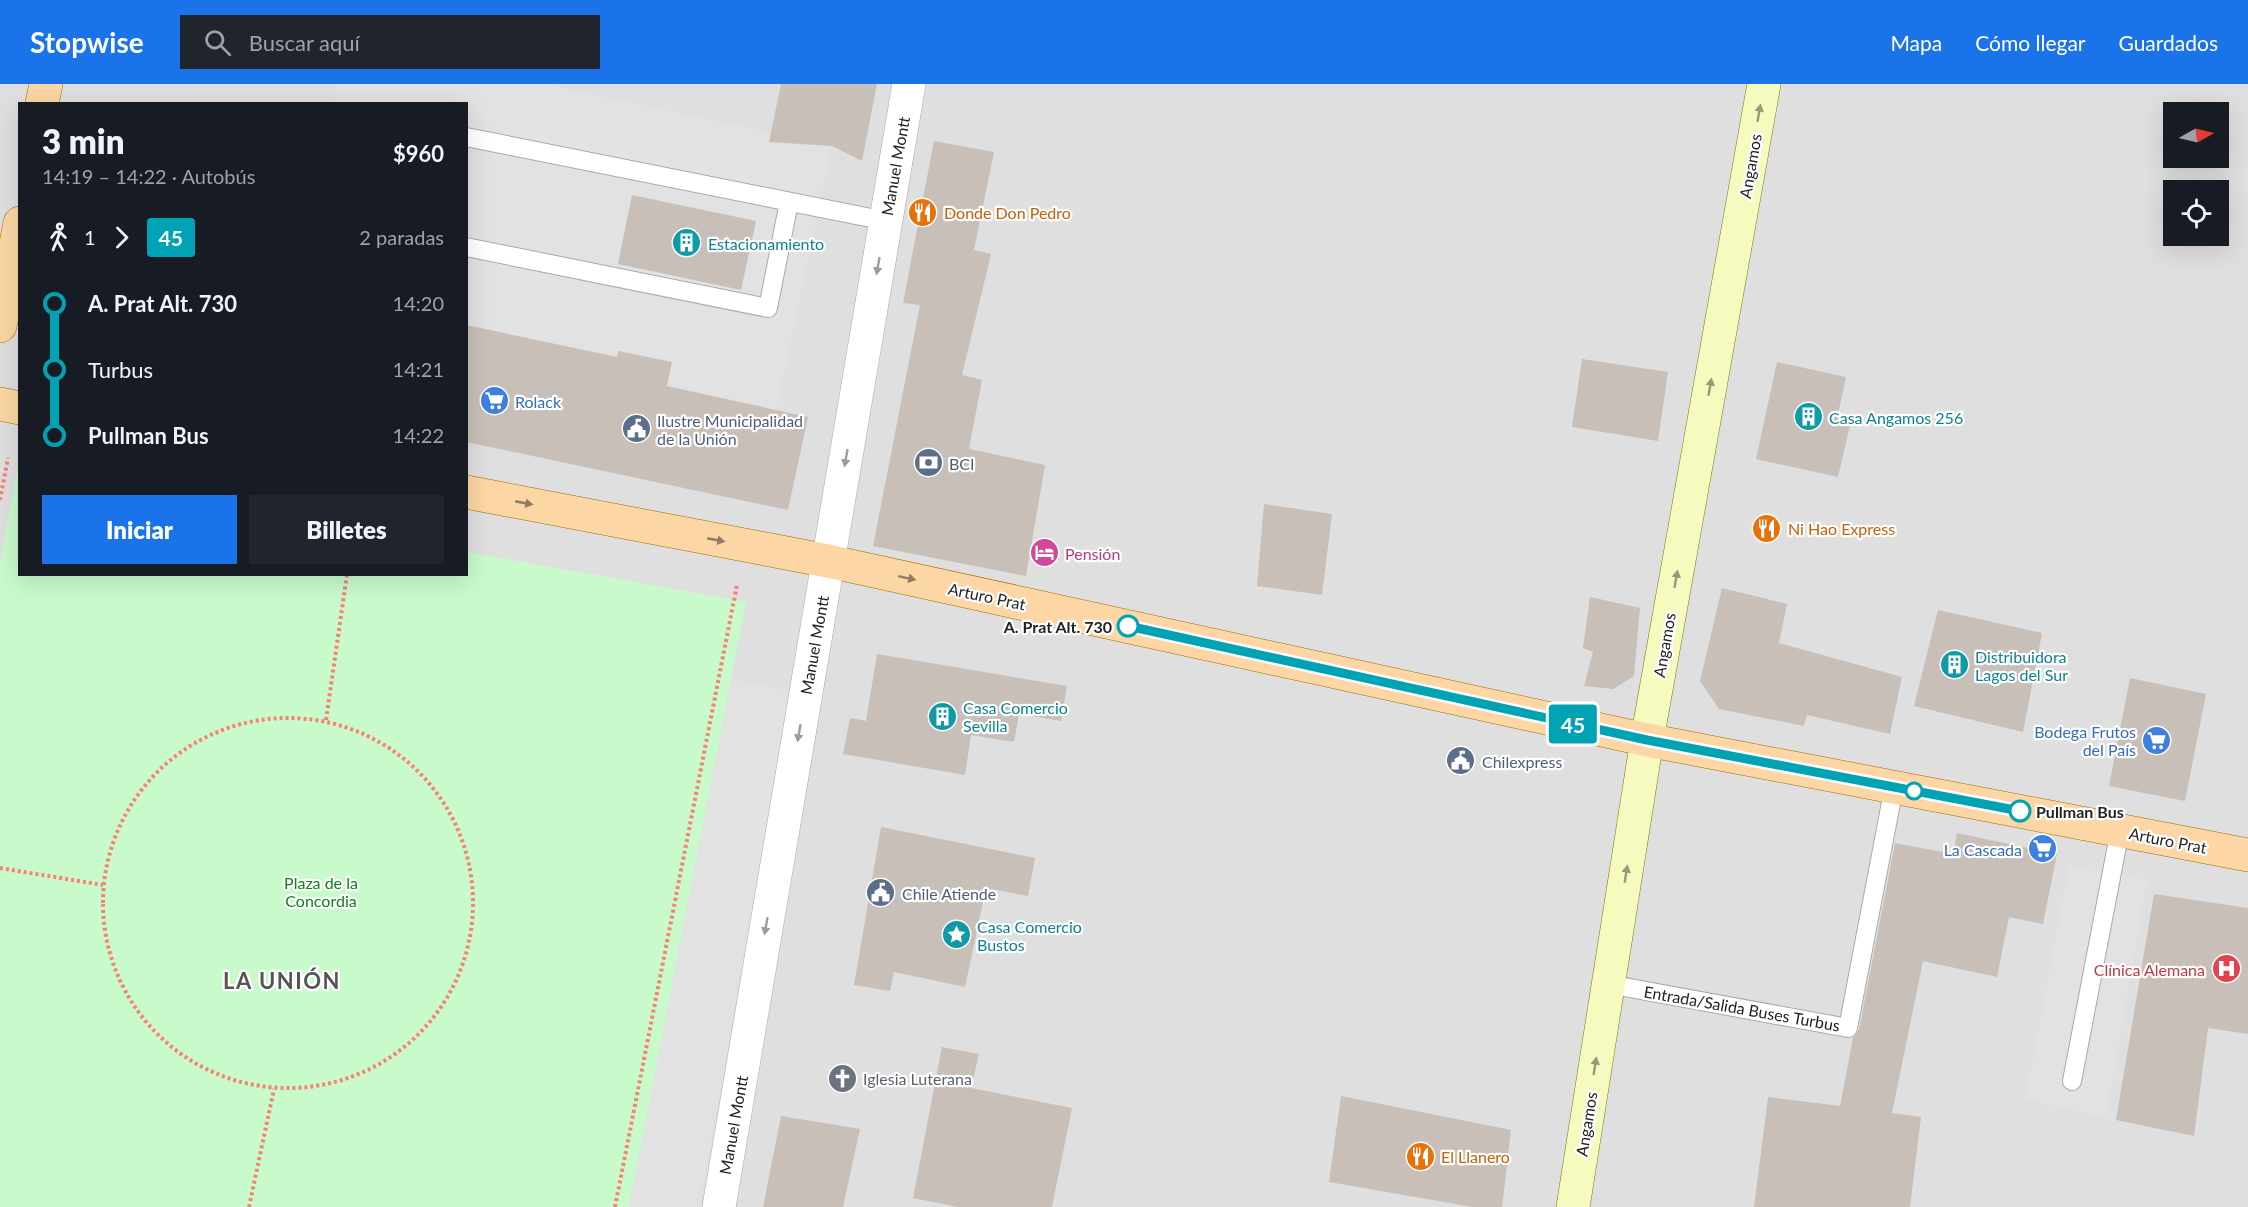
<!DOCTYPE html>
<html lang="es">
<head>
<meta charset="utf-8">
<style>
	body { margin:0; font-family:Lato,sans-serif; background:#20242c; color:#f1f3f6; height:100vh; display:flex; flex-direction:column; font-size:22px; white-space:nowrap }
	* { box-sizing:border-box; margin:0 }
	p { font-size:20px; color:#9ea1a6 }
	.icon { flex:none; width:33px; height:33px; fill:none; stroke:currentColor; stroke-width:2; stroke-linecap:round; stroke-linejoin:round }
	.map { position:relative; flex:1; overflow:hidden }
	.sheet { position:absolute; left:18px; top:18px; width:450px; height:474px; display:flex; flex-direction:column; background:#171b24; border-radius:0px; box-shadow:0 6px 24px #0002 }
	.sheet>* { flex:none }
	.badge { padding:0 12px; border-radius:4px; font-size:21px; line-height:39px }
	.needle { width:39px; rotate:82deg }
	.fabs { position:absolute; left:2163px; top:18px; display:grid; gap:12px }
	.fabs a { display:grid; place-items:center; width:66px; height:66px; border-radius:0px; background:#171b24; box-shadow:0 6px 24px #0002; font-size:30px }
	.map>.badge { position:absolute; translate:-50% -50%; box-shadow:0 0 0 3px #fff }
	.legs { display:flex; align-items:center; gap:9px; height:66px; padding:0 24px; font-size:20px }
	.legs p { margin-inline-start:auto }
	.overview { display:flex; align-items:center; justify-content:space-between; height:102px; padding:0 24px }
	h1 { font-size:33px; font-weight:800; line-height:45px }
	.cta { display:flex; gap:12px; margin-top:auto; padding:12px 24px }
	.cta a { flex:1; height:69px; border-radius:0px; background:#1a73e8; color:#fff; font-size:24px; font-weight:800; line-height:69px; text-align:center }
	.cta a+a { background:#20242c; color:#f1f3f6 }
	ul { padding:0 24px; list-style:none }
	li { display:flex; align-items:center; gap:21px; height:66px; font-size:22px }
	li i { display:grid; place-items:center; width:9px; height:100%; margin:0 8px; background:currentColor }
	li i::after { content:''; width:15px; height:15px; margin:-8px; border:4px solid; border-radius:50%; background:#171b24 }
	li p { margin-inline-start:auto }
	li:first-child i { background:linear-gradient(#0000 50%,currentColor 0) }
	li:last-child i { background:linear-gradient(currentColor 50%,#0000 0) }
	header { display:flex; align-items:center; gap:36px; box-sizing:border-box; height:84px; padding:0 30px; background:#1a73e8; color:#fff }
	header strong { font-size:28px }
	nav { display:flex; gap:33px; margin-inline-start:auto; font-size:21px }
	.search { width:420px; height:54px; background:#20242c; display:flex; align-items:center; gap:15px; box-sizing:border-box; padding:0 21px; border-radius:0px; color:#9ea1a6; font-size:22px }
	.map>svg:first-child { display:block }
	.residential { fill:#e0dfdf; fill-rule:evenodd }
	.park { fill:#c8facc }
	.parking { fill:#e2e2e2 }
	.building { fill:#c7bfb8 }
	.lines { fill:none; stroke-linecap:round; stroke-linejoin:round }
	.lane-casing { stroke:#a9a9a9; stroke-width:20 }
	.street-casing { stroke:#a9a9a9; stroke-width:34 }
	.secondary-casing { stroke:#707d05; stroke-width:34 }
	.primary-casing { stroke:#a06b00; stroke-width:34 }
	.path { stroke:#fa8072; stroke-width:4; stroke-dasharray:3 3; stroke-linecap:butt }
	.lane { stroke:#fff; stroke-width:18 }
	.street { stroke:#fff; stroke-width:33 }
	.secondary { stroke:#f7fabf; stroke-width:33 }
	.primary { stroke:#fcd6a4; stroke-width:33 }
	.oneway { fill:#979978 }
	.oneway2 { fill:#9c9c9c }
	.oneway3 { fill:#8f7c63 }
	.line-1-casing { stroke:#fff; stroke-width:14 }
	.line-1 { stroke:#00a3b4; stroke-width:9 }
	.stop-1-dot { fill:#fff; stroke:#00a3b4; stroke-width:3 }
	.labels { text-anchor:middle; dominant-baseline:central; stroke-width:4.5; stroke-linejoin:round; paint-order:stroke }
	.street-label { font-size:16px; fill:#222; stroke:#fff }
	.food-label { font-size:16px; fill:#c56008; stroke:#fff; text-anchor:start }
	.culture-label { font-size:16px; fill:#0d838f; stroke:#fff; text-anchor:start }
	.shop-label { font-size:16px; fill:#366cbe; stroke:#fff; text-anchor:end }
	.service-label { font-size:16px; fill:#4e5e75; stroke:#fff; text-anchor:start }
	.hotel-label { font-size:16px; fill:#b23c85; stroke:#fff; text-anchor:start }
	.stop-label { font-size:16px; font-weight:bold; fill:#222; stroke:#fff; text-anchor:end }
	.park-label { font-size:16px; fill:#0c8416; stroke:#fff }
	.health-label { font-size:16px; fill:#be3a42; stroke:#fff; text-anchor:end }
	.worship-label { font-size:16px; fill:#5b616d; stroke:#fff; text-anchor:start }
	.district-label { font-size:22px; font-weight:bold; letter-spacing:1.5px; fill:#555; stroke:#fff }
</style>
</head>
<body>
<header>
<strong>Stopwise</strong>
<div class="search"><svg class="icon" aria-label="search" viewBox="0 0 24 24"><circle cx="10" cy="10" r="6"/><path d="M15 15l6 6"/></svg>Buscar aquí</div>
<nav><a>Mapa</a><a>Cómo llegar</a><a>Guardados</a></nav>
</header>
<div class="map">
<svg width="2248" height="1123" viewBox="0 0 2248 1123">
	<rect width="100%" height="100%" fill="#f2efe9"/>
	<path class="residential" d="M0,0H2248V1123H0ZM20,20H466V490H20ZM2174,28H2218V74H2174ZM2174,106H2218V152H2174Z"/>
	<path class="park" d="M17,386L20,387V490H466L467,468L746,518L629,1123H0V480Z"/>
	<path class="parking" d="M337,0H544L832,62L776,326L667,302L671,278L619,267L617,273L467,241L466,20H333Z
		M731,595L792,608L699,1123H629Z
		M2069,782L2147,796L2106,1034L2026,1015Z"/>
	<path class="building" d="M781,0H877L862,77L832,62L769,58Z
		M934,57L994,68L974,166L991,170L962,291L982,296L969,365L1045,381L1026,492L873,462L920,221L903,219Z
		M632,111L756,137L741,206L618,180Z
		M466,241L617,273L618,267L672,278L667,302L808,333L788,426L466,358Z
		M1582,275L1668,288L1658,357L1572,343Z
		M1777,278L1846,293L1838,330L1852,333L1838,393L1756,375Z
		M1264,420L1332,430L1322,511L1257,502Z
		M1722,504L1787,520L1779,559L1902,593L1890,650L1807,631L1804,642L1719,625L1700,597Z
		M1590,513L1640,524L1634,592L1613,605L1584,602L1593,568L1583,564Z
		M1938,526L2042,549L2023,648L1914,622Z
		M877,570L1067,602L1061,637L1019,630L1014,658L971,651L965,691L843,670L850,634L866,637Z
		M2130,594L2206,610L2185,717L2109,702Z
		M881,743L1035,774L1028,812L986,804L965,903L894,888L890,907L854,901Z
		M1957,749L2057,770L2043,840L2009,833L1997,893L1923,877L1892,1029L1921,1033L1910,1123H1754L1768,1013L1840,1022L1853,954L1859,946L1895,759L1953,770Z
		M2154,810L2248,824V950L2208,944L2194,1052L2116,1036Z
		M942,963L979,970L971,1004L1072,1024L1052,1123H958L913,1114Z
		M1341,1012L1511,1046L1502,1123H1473L1329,1098Z
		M781,1032L860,1045L843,1123H763Z"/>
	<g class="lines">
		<defs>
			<path id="lane" d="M466,53L886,137
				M466,163L768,224L789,118
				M1608,900L1848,944L1894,703
				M2072,997L2120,746"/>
			<path id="street" d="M719,1123L909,0"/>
			<path id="secondary" d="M1573,1123L1647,656L1764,0"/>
			<path id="primary" d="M42,20L46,0
				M0,242L20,139
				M0,320L20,324
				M466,408L828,477L1647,656L2248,771"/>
		</defs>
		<use href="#lane" class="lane-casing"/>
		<use href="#street" class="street-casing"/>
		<use href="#secondary" class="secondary-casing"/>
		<use href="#primary" class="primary-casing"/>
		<path class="path" d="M0,416L8,374
			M103 819a185 185 0 1 1 370 0a185 185 0 1 1-370 0Z
			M326,636L347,490
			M0,784L103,801
			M249,1123L274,1005
			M615,1123L737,501"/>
		<use href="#lane" class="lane"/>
		<use href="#street" class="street"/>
		<use href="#secondary" class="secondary"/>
		<use href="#primary" class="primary"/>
	</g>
	<defs><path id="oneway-solid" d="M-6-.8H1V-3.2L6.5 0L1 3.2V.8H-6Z" transform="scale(1.5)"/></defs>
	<g class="oneway">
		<use href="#oneway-solid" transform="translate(1759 29) rotate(-80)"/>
		<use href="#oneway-solid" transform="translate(1710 303) rotate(-80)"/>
		<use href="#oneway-solid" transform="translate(1676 495) rotate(-80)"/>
		<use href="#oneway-solid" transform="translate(1626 790) rotate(-81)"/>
		<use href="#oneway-solid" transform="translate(1595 982) rotate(-81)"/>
	</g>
	<g class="oneway2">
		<use href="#oneway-solid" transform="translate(878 182) rotate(100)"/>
		<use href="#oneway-solid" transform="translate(846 374) rotate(100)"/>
		<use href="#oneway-solid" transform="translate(799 649) rotate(100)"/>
		<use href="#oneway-solid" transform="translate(766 842) rotate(100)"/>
	</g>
	<g class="oneway3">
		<use href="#oneway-solid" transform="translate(524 419) rotate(11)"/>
		<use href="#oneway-solid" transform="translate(716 456) rotate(11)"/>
		<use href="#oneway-solid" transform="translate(907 494) rotate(12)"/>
	</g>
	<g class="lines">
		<defs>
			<path id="line-1" d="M1128,542L1647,656L2020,727"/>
		</defs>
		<use href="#line-1" class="line-1-casing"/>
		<use href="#line-1" class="line-1"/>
	</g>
	<defs>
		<symbol id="restaurant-disc" viewBox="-11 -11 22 22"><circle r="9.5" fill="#e8710a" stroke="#fff"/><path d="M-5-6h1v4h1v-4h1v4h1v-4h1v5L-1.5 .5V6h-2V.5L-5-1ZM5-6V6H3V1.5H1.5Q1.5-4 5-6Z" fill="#fff"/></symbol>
		<symbol id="building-disc" viewBox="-11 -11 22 22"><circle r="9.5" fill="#0f9aa8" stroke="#fff"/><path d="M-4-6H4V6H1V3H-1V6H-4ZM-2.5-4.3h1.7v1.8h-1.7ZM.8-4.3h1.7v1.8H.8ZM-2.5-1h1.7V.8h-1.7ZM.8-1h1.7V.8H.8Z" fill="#fff"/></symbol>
		<symbol id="supermarket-disc" viewBox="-11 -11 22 22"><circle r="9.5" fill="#3f7fe0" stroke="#fff"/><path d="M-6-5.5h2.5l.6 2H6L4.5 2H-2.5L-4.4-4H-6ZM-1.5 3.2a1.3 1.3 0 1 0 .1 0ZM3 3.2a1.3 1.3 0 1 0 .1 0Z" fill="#fff"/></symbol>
		<symbol id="civic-disc" viewBox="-11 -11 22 22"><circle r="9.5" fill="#5c6f8a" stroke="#fff"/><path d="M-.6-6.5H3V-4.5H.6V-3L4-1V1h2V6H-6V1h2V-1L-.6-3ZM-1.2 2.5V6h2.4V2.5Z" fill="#fff"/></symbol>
		<symbol id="bank-disc" viewBox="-11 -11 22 22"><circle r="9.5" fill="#5c6f8a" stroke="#fff"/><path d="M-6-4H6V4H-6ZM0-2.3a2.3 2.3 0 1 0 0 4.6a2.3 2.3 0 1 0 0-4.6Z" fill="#fff"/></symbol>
		<symbol id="hotel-disc" viewBox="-11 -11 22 22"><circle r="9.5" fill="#d1479c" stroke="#fff"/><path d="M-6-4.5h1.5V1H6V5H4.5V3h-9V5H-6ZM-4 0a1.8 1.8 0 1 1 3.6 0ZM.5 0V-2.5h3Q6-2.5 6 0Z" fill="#fff"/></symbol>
		<symbol id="sight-disc" viewBox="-11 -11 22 22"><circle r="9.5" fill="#0f9aa8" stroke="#fff"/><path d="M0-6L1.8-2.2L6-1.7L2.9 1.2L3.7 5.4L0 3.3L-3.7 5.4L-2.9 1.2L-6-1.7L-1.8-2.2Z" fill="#fff"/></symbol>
		<symbol id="hospital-disc" viewBox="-11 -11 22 22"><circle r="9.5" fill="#e0444e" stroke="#fff"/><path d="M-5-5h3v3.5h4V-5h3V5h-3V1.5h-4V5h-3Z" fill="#fff"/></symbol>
		<symbol id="church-disc" viewBox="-11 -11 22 22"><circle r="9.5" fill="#6b7280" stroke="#fff"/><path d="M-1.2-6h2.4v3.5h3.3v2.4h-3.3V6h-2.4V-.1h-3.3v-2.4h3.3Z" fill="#fff"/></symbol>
	</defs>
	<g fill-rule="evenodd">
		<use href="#restaurant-disc" x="906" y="112" width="33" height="33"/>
		<use href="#building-disc" x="670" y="142" width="33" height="33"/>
		<use href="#supermarket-disc" x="478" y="300" width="33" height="33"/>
		<use href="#building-disc" x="1792" y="316" width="33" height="33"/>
		<use href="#civic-disc" x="620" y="328" width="33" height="33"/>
		<use href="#bank-disc" x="912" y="362" width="33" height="33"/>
		<use href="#restaurant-disc" x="1750" y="428" width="33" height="33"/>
		<use href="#hotel-disc" x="1028" y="452" width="33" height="33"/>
		<use href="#building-disc" x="1938" y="564" width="33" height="33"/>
		<use href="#building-disc" x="926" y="616" width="33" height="33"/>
		<use href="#supermarket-disc" x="2140" y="640" width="33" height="33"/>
		<use href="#civic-disc" x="1444" y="660" width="33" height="33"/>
		<use href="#supermarket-disc" x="2026" y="748" width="33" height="33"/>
		<use href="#civic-disc" x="864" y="792" width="33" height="33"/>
		<use href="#sight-disc" x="940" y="834" width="33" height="33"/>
		<use href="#hospital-disc" x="2210" y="868" width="33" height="33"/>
		<use href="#church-disc" x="826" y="978" width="33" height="33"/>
		<use href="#restaurant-disc" x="1404" y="1056" width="33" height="33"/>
	</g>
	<g class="stop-1-dot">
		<circle cx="1128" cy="542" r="10"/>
		<circle cx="1914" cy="707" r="8"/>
		<circle cx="2020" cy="727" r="10"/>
	</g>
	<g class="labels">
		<g class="street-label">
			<text transform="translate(895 82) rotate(-80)">Manuel Montt</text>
			<text transform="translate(1750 82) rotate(-80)">Angamos</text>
			<text transform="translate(987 512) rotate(12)">Arturo Prat</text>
			<text transform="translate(814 561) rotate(-80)">Manuel Montt</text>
			<text transform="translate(1664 561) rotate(-80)">Angamos</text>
			<text transform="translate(2168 756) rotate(11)">Arturo Prat</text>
			<text transform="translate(1742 924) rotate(10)">Entrada/Salida Buses Turbus</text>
			<text transform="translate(1586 1040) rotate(-81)">Angamos</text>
			<text transform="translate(733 1041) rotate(-80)">Manuel Montt</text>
		</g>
		<g class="food-label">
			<text x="944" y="128">Donde Don Pedro</text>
			<text x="1788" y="444">Ni Hao Express</text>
			<text x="1441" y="1072">El Llanero</text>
		</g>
		<g class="culture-label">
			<text x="708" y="159">Estacionamiento</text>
			<text x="1829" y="333">Casa Angamos 256</text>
			<text x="1975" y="572">Distribuidora<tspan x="1975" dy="18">Lagos del Sur</tspan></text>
			<text x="963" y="623">Casa Comercio<tspan x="963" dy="18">Sevilla</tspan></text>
			<text x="977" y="842">Casa Comercio<tspan x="977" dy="18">Bustos</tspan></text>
		</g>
		<g class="shop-label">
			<text x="515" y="317" text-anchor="start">Rolack</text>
			<text x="2136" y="647">Bodega Frutos<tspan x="2136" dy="18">del País</tspan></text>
			<text x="2022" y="765">La Cascada</text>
		</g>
		<g class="service-label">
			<text x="657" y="336">Ilustre Municipalidad<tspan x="657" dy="18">de la Unión</tspan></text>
			<text x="949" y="379">BCI</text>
			<text x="1482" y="677">Chilexpress</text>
			<text x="902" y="809">Chile Atiende</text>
		</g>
		<g class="hotel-label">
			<text x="1065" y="469">Pensión</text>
		</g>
		<g class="stop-label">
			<text x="1112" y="542">A. Prat Alt. 730</text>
			<text x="2036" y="727" text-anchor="start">Pullman Bus</text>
		</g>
		<g class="park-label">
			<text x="321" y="798">Plaza de la<tspan x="321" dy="18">Concordia</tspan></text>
		</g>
		<g class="health-label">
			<text x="2205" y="885">Clínica Alemana</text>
		</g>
		<g class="worship-label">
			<text x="863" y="994">Iglesia Luterana</text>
		</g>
		<g class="district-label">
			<text x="282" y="896">LA UNIÓN</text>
		</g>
	</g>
</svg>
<div class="fabs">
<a><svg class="needle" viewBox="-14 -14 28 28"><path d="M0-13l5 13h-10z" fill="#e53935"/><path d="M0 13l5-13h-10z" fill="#9ea1a6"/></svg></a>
<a><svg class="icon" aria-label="locate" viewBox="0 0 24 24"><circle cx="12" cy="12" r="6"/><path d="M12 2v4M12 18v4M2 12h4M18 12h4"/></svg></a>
</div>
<b class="badge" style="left:1573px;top:640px;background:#00a3b4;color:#fff">45</b>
<section class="sheet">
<div class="overview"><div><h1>3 min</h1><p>14:19 – 14:22 · Autobús</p></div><b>$960</b></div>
<div class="legs"><svg class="icon" aria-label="walk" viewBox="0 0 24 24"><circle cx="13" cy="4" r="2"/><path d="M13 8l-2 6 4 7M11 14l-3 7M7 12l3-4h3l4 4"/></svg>1<svg class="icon" aria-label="forward" viewBox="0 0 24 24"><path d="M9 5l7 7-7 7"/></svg><b class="badge" style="background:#00a3b4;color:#fff">45</b><p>2 paradas</p></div>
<ul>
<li><i style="color:#00a3b4"></i><b>A. Prat Alt. 730</b><p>14:20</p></li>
<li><i style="color:#00a3b4"></i><span>Turbus</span><p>14:21</p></li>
<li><i style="color:#00a3b4"></i><b>Pullman Bus</b><p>14:22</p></li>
</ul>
<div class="cta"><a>Iniciar</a><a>Billetes</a></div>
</section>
</div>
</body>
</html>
